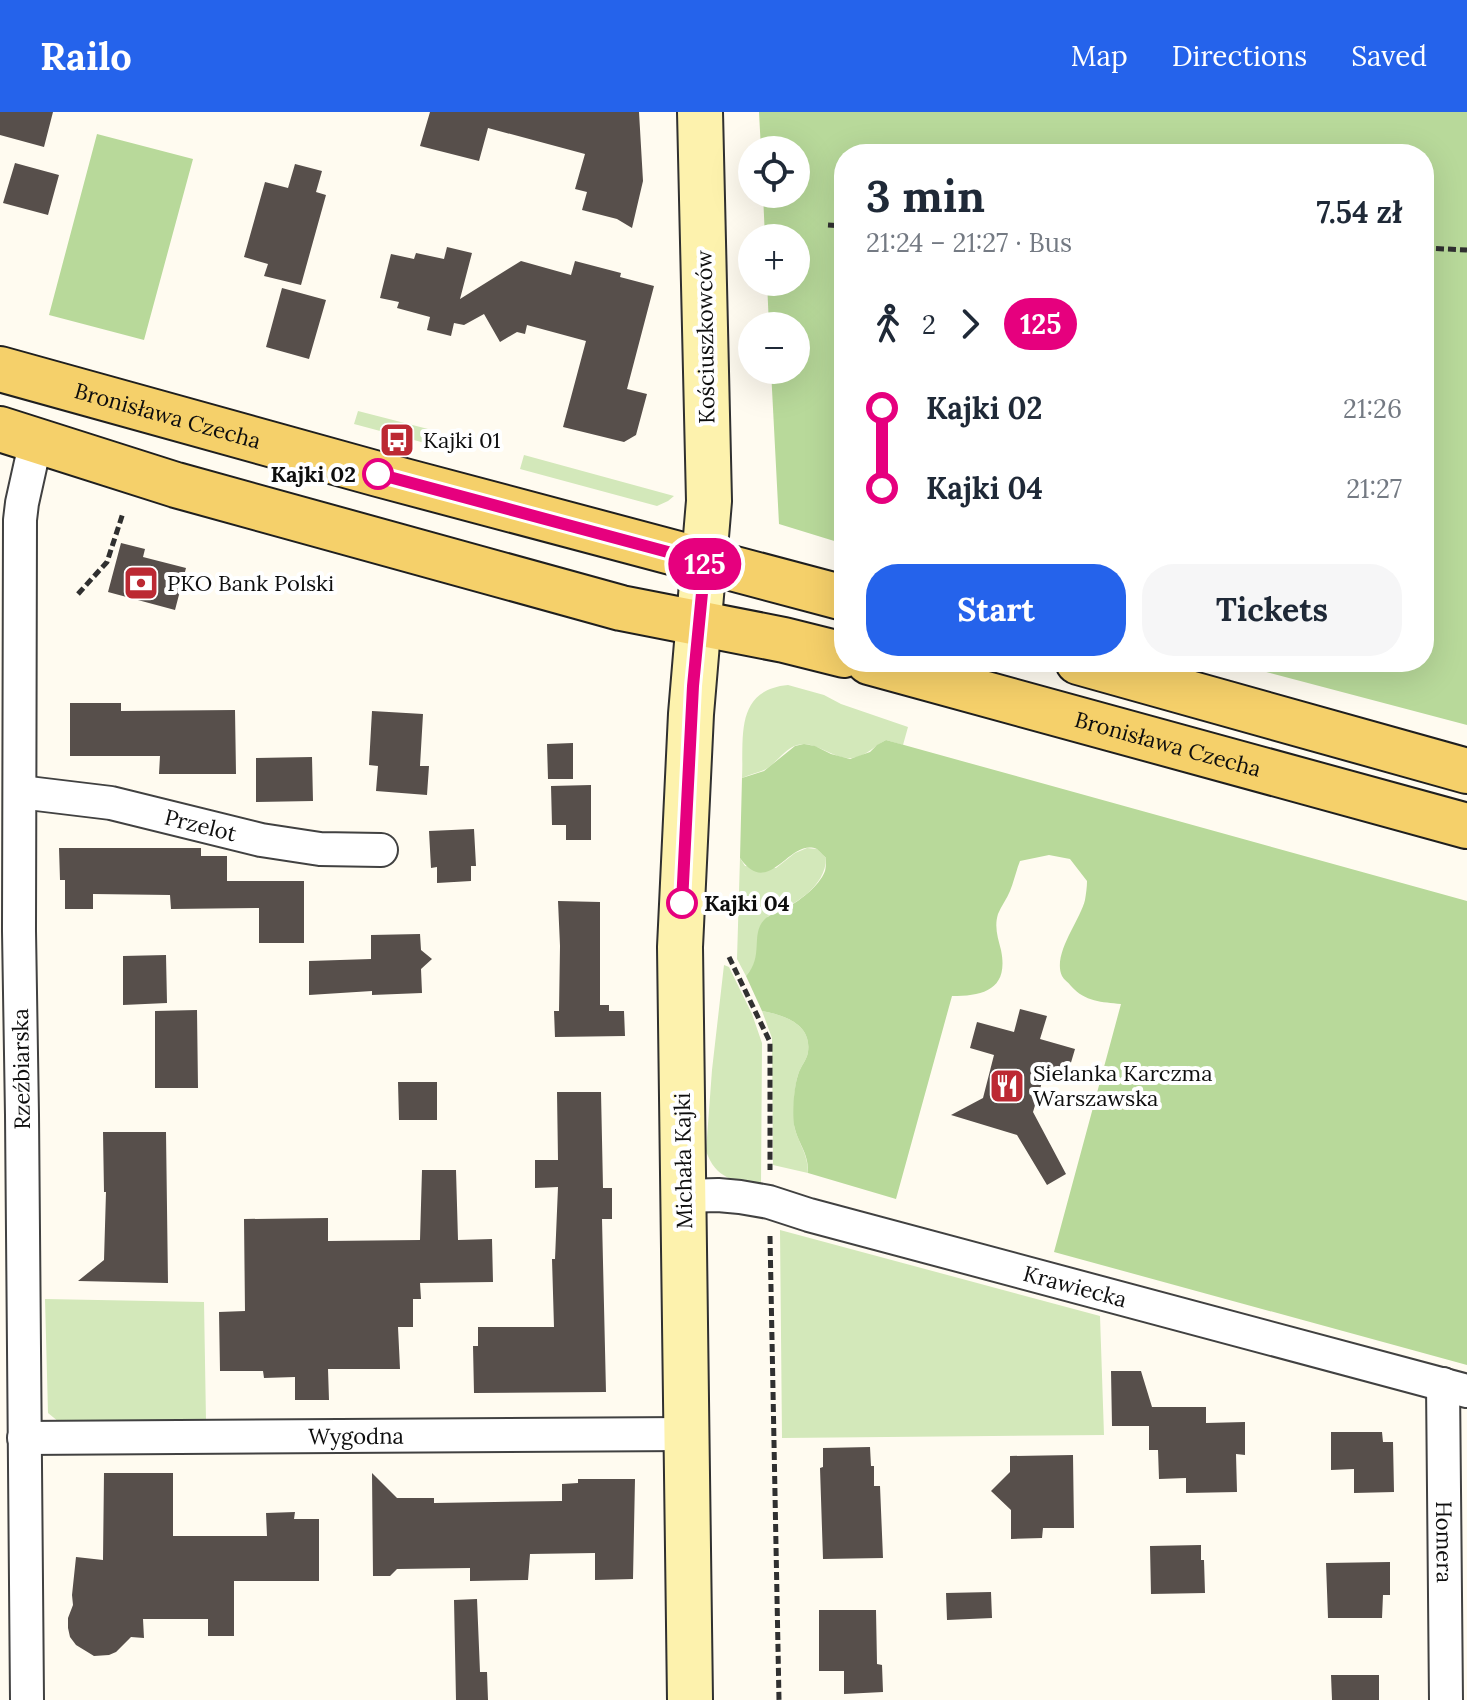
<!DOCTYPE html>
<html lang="en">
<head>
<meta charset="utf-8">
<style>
	body { margin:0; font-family:Lora,serif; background:#f6f6f7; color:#1f2937; height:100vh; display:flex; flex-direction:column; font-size:30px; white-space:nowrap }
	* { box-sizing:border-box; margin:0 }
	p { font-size:26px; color:#747a83 }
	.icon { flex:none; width:44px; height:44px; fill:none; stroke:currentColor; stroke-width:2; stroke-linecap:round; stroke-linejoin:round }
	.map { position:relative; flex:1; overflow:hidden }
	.side { position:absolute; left:834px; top:32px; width:600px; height:528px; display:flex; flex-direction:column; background:#fff; border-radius:32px; box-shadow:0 8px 32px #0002 }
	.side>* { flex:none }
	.badge { padding:0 16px; border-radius:26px; font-size:28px; line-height:52px }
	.tools { position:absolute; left:738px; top:24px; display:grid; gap:16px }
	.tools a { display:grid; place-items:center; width:72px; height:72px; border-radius:50%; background:#fff; box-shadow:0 8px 32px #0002; font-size:40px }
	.map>.badge { position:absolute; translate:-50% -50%; box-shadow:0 0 0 4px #fff }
	.legs { display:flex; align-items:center; gap:12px; height:88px; padding:0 32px; font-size:26px }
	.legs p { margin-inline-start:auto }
	.overview { display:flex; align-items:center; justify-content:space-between; height:136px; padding:0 32px }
	h1 { font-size:44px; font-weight:800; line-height:60px }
	.cta { display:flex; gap:16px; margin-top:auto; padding:16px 32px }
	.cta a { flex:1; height:92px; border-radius:32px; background:#2563eb; color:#fff; font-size:32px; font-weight:800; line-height:92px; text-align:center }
	.cta a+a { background:#f6f6f7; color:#1f2937 }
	ul { padding:0 32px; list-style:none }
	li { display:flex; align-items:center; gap:28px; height:80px; font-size:30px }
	li i { display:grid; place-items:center; width:12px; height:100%; margin:0 10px; background:currentColor }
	li i::after { content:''; width:20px; height:20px; margin:-10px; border:6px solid; border-radius:50%; background:#fff }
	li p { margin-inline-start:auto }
	li:first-child i { background:linear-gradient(#0000 50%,currentColor 0) }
	li:last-child i { background:linear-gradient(currentColor 50%,#0000 0) }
	header { display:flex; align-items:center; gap:48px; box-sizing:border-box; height:112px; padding:0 40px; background:#2563eb; color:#fff }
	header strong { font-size:38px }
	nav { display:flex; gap:44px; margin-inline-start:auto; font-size:28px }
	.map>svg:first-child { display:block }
	.green { fill:#d3e8ba }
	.forest { fill:#b8d99a }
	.building { fill:#574f4b }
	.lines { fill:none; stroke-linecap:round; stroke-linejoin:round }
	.street-casing { stroke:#414141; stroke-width:36 }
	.secondary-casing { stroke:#303030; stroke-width:48 }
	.primary-casing { stroke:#1f1f1f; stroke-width:48 }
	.path { stroke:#303030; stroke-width:5; stroke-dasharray:8 4; stroke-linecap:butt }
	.street { stroke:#fff; stroke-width:32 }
	.secondary { stroke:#fdf2ad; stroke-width:44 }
	.primary { stroke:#f5d06a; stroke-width:44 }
	.line-1-casing { stroke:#fff; stroke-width:18 }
	.line-1 { stroke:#e6007e; stroke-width:12 }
	.stop-1-dot { fill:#fff; stroke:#e6007e; stroke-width:4 }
	.labels { text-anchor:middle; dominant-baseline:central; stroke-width:8; stroke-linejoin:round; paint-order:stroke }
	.street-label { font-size:22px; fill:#0e0e0e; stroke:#fff }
	.poi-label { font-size:22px; fill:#0e0e0e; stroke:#fff; text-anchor:start }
	.stop-label { font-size:22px; font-weight:bold; fill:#0e0e0e; stroke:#fff; text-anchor:end }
</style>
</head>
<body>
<header>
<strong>Railo</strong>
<nav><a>Map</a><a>Directions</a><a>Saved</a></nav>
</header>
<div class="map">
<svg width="1467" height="1588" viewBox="0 0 1467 1588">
	<rect width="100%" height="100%" fill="#fffbf0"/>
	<path class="green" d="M358,299L428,317L425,331L354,312Z
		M524,343L674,384L668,389L657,394L520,357Z
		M788,573L824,583L841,592L908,615L903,633L886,628C874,634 867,644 852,646C833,648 817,628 797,633C786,636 776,651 766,657C759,661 750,662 742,666C744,626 734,578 788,573Z
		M807,736L817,737L826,746C826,775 793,794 768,804L757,828V843L754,854L746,864L737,847L740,746L745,754L776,756L795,741Z
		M724,853L729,855L752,902L762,931L761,1074C734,1068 716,1068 706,1039L712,958Z
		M762,899C784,903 812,912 808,940C807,948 800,955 798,963C794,974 793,1002 794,1013C798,1032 808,1040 808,1061L773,1053L772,926Z
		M780,1118L1100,1204L1104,1323L782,1326Z
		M45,1187L204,1190L206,1309L59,1310L48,1301Z"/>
	<path class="forest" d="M759,0H1467V613L1228,550H1424V42H844V432L779,412L771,258H796V214H769L767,170H796V126H765L763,82H796V38H761Z
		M97,22L193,47L144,228L49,203Z
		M886,628L1467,789V1253L1054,1140L1121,892C1102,890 1085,890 1071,874C1068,870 1064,868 1062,864C1052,842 1080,809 1085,788C1086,782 1087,775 1087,769L1070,747L1049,743L1020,749C1016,759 1014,769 1010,779C1007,787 1001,794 998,802C994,815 998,826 1001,838C1009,877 984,884 952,884L896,1087L808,1061C809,1041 798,1032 794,1013C792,1002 794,974 798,963C800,955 807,948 808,940C812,912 784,903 762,899L746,864C765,843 749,821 766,806C771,802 777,801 783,798C798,790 819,775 825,759C826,756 826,749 826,746C825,745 818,738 817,737C789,725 769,788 740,746L742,666L764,659L795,634L804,632L815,634L831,642L850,647L870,640L877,633Z"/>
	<path class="building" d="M0,0H53L44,35L0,23Z
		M430,0H639L643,69L632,116L617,107L582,98L587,80L575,77L585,42L488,16L479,49L420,34Z
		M15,51L59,63L48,103L3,91Z
		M295,52L322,59L316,80L326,83L301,173L264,164L268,152L244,145L265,70L288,76Z
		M447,135L472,141L460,187L521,149L571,163L575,149L621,161L620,165L654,174L627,277L647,282L636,323L624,330L563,315L586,229L527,213L525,222L517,220L500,230L484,202L464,213L454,211L451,224L427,218L430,205L397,196L399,190L380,186L391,142L414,147L416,141L444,147Z
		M282,176L326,188L309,247L266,235Z
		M121,431L145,437L143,445L186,456L175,498L108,480Z
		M70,591H121V599L235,598L236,662H159L160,644H70Z
		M372,599L423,602L420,654H429L427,683L376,679L378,654L369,653Z
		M573,631V667H548L547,632Z
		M312,645L313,689L256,690V646Z
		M591,673V728H566V713H552L551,674Z
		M474,717L476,754H471V769L437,771V755L431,756L429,719Z
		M59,736H201V744H227V769H304V831H259V796L171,797L170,783L93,782V797H65V768H60Z
		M558,789L600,790V893H609V899H624L625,924L555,925L554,899H559L560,834Z
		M420,822L421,838L432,847L421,857L422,881L372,883V879L309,883V849L371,847V823Z
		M166,843L167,891L123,893V844Z
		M1020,897L1047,904L1040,927L1075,937L1067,964L1046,957L1033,1000L1066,1062L1047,1073L1017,1023L951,1003L983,986L994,943L970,936L977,910L1014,920Z
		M197,898L198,976H155V899Z
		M398,970H437V1008H399Z
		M557,980H601L603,1076H612V1107H602L606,1280L474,1281L473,1234H478V1215H554L552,1147H555L558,1075L535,1076V1048H558Z
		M103,1020H166L168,1171L78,1169L104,1148L106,1080H104Z
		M422,1058H456L458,1128L492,1127L493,1170L420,1171L421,1187H413V1215H398L400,1257H328L329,1288H295V1265L264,1266L263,1259H220L219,1200L245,1199L244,1107L328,1106V1129L420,1128Z
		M1111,1259H1141L1152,1295H1206V1311L1245,1310V1343L1236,1342L1237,1380L1186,1381V1366L1159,1367L1158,1338H1149V1314H1112Z
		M1331,1320H1382L1383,1330H1393L1394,1380L1354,1381V1357L1331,1358Z
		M870,1335L871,1354H874V1374H880L883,1446L823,1447L820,1356L823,1355V1336Z
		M1073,1343L1074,1416H1043L1042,1426L1011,1427V1398L991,1379L1010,1360V1344Z
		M104,1361H173V1424H267L266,1401L295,1400L294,1407H319V1469H234V1524H208V1507H143L144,1526L131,1525L116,1540L109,1543L94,1544L76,1533L70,1525L68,1516V1506L73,1493L72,1483L76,1445L103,1448Z
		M372,1361L397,1386H434V1391L562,1389V1372L578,1371V1367H635L633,1467L595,1468V1441L530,1442L528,1468L470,1469V1456L397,1457L390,1464H373Z
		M1201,1433V1448H1204L1205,1481L1151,1482L1150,1434Z
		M1390,1450V1483H1383L1382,1506H1328L1326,1451Z
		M991,1480L992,1506L947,1508L946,1481Z
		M477,1487L480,1560H487L488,1588H456L454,1488Z
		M819,1498H876L877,1552L882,1553L883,1580L844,1582V1559H819Z
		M1331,1563H1379V1588H1332Z"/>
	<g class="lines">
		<defs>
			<g id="street">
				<path id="s1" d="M20,680L111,691L261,728L320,737L381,738"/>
				<path id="s2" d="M683,1084L718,1083L740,1085L769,1090L809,1103L1467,1279"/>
				<path id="s3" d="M1443,1272L1446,1588"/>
				<path id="s4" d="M24,1326L687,1322"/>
				<path d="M27,1588L22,1003L19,819L20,408L22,391L36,328"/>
			</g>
			<path id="secondary" d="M690,1588L680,835L691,602L709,389L700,0"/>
			<g id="primary">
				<path id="s5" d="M0,257L378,362L844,486"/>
				<path d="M0,317L176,373L621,496L784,528L844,543"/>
				<path id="s6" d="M869,550L1467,714"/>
				<path d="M1078,550L1467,659"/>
			</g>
		</defs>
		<use href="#street" class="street-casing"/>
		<use href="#secondary" class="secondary-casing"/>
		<use href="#primary" class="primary-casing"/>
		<path class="path" d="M828,113L844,114
			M1424,136L1467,138
			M78,482L107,450L123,401
			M729,845L770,930V1058
			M770,1124L779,1588"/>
		<use href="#street" class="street"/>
		<use href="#secondary" class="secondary"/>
		<use href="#primary" class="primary"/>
	</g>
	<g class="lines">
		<defs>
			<path id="line-1" d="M378,362L705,450L693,574L682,791"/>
		</defs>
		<use href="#line-1" class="line-1-casing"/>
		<use href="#line-1" class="line-1"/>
	</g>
	<defs>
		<symbol id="bus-square" viewBox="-11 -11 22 22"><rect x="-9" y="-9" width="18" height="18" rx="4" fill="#bc2933" stroke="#fff"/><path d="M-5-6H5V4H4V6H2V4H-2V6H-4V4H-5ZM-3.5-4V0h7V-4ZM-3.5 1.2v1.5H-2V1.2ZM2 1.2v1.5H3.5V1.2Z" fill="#fff"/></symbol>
		<symbol id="bank-square" viewBox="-11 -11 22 22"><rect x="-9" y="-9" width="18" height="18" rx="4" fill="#bc2933" stroke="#fff"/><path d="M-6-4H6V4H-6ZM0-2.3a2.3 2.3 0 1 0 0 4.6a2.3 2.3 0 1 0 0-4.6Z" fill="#fff"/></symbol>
		<symbol id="restaurant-square" viewBox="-11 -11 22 22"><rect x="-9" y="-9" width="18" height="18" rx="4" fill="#bc2933" stroke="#fff"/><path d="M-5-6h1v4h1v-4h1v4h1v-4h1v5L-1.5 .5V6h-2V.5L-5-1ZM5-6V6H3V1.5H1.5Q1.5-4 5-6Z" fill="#fff"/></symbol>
	</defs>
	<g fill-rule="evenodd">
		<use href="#bus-square" x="377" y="308" width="40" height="40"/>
		<use href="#bank-square" x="121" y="451" width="40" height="40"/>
		<use href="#restaurant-square" x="987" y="954" width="40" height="40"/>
	</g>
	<g class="stop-1-dot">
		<circle cx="378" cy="362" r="14"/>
		<circle cx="682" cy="791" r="14"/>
	</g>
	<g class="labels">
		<g class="street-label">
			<text transform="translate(705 225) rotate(-91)">Kościuszkowców</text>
			<text stroke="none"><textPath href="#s5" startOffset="174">Bronisława Czecha</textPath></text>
			<text stroke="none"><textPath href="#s6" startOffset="310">Bronisława Czecha</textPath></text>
			<text stroke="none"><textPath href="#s1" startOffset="184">Przelot</textPath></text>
			<text transform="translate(21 957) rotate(-91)">Rzeźbiarska</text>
			<text transform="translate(683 1049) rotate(-91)">Michała Kajki</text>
			<text stroke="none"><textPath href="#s2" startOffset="404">Krawiecka</textPath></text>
			<text stroke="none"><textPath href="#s4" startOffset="332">Wygodna</textPath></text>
			<text stroke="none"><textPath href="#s3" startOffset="158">Homera</textPath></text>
		</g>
		<g class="poi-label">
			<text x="423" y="328">Kajki 01</text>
			<text x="167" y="471">PKO Bank Polski</text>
			<text x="1033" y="961">Sielanka Karczma<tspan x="1033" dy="25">Warszawska</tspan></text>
		</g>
		<g class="stop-label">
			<text x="356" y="362">Kajki 02</text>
			<text x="704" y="791" text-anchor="start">Kajki 04</text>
		</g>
	</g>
</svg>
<div class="tools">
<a><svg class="icon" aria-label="locate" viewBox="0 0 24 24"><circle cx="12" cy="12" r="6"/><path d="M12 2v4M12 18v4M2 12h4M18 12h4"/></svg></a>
<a>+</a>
<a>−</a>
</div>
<b class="badge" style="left:705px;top:452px;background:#e6007e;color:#fff">125</b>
<section class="side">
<div class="overview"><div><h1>3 min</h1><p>21:24 – 21:27 · Bus</p></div><b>7.54 zł</b></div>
<div class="legs"><svg class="icon" aria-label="walk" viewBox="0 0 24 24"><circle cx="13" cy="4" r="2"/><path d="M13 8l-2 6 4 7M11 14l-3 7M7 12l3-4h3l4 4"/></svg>2<svg class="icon" aria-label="forward" viewBox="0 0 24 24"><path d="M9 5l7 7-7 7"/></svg><b class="badge" style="background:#e6007e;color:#fff">125</b></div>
<ul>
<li><i style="color:#e6007e"></i><b>Kajki 02</b><p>21:26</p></li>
<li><i style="color:#e6007e"></i><b>Kajki 04</b><p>21:27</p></li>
</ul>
<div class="cta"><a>Start</a><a>Tickets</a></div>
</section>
</div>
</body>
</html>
